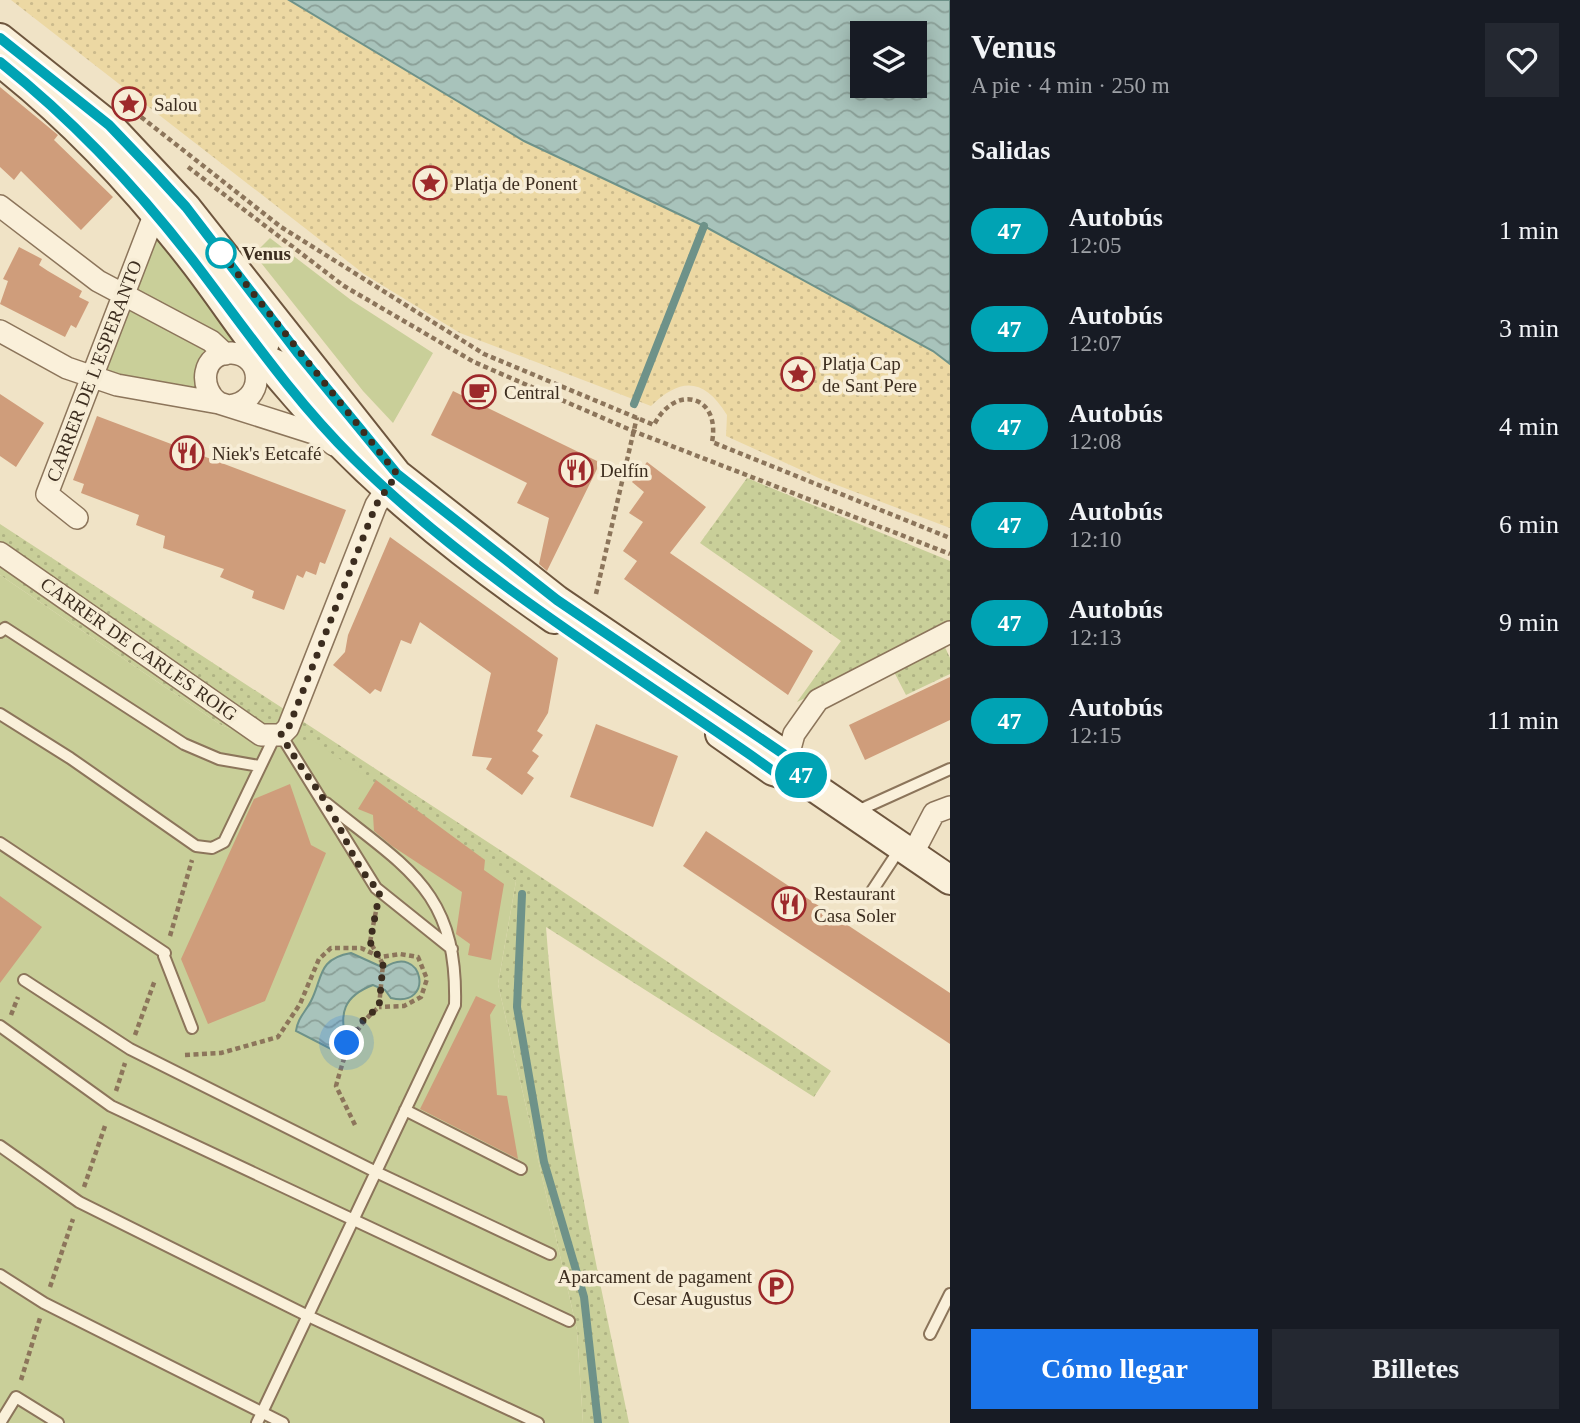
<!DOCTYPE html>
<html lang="es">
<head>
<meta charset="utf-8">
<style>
	body { margin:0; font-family:"Times New Roman",serif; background:#242831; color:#f1f3f6; height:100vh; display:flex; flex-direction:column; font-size:26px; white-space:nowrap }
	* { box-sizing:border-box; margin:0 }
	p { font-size:23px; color:#9ea1a6 }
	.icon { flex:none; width:38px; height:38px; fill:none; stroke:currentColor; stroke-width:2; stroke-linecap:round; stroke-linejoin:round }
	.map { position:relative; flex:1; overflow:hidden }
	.details { display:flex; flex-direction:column; background:#171b24; width:630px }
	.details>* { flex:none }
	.badge { padding:0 14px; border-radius:23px; font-size:24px; line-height:46px }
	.buttons { position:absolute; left:850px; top:21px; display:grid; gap:14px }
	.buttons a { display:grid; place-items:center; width:77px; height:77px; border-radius:0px; background:#171b24; box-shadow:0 4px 18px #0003; font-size:35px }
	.you { position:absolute; width:35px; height:35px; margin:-18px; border:5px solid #fff; border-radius:50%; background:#1a73e8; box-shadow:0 0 0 10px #1a73e833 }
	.map>.badge { position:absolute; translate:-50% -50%; box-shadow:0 0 0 4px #fff }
	h2 { padding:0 21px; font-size:26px; line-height:63px }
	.round { display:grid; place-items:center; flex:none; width:74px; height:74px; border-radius:0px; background:#242831 }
	.summary { display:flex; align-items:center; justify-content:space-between; height:119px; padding:0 21px }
	h1 { font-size:33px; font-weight:700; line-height:52px }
	.button { display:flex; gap:14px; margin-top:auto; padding:14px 21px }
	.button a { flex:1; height:80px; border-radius:0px; background:#1a73e8; color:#fff; font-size:28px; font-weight:700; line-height:80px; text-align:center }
	.button a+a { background:#242831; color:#f1f3f6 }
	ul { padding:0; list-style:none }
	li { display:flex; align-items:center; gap:21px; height:98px; padding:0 21px }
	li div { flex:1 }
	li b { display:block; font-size:26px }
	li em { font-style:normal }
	li .badge { min-width:77px; font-weight:700; text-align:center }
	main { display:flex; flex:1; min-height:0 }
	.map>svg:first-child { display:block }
	.grass { fill:url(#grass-dots) }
	.sand { fill:url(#sand-dots) }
	.park { fill:#c9cf99 }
	.water { fill:url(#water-waves); stroke:#6e9289; stroke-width:2; fill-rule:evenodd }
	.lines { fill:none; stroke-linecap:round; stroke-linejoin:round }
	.stream { stroke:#6e9289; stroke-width:8 }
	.building { fill:#cf9d7b }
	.lane-casing { stroke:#8c755b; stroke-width:14 }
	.street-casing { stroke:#8c755b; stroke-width:24 }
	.secondary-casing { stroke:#6e563e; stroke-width:32 }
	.path { stroke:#8c755b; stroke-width:4.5; stroke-dasharray:5 3.5; stroke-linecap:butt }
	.lane { stroke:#faf0da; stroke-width:10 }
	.street { stroke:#faf0da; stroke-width:21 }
	.secondary { stroke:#faf0da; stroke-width:28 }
	.line-casing { stroke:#fff; stroke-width:16 }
	.line { stroke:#00a3b4; stroke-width:10 }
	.walk { stroke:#3c2d1f; stroke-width:7; stroke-dasharray:0 12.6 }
	.stop-dot { fill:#fff; stroke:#00a3b4; stroke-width:3.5 }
	.labels { text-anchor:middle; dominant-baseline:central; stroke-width:7; stroke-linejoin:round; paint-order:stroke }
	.poi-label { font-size:19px; fill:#3c2d1f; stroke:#f7edd6; text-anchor:start }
	.stop-label { font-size:19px; font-weight:bold; fill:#3c2d1f; stroke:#f7edd6; text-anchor:start }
	.street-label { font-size:19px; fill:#3c2d1f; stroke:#f7edd6 }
</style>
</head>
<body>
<main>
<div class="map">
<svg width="950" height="1423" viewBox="0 0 950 1423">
	<defs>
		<pattern id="grass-dots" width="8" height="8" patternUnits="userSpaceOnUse" patternTransform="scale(1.75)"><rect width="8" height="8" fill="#c9cf99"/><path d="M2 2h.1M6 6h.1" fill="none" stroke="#aeb283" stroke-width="1.8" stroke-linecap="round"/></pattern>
		<pattern id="sand-dots" width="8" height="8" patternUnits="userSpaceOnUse" patternTransform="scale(1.75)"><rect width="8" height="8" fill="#ecd8a3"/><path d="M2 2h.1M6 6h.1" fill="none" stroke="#cbba8c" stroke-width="1.8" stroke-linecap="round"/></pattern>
		<pattern id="water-waves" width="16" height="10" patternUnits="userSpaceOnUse" patternTransform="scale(1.75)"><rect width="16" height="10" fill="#a8c3bb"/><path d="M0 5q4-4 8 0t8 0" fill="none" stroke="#8a9f97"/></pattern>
	</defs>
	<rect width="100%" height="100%" fill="#f0e3c6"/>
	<path class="grass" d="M747,478L950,561V630L797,702L841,641L700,543Z
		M0,524L523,865L831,1071L814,1097L546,927C558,1095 595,1258 629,1423H583L577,1330L498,984L516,881L279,747L221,725L0,575Z
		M944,645L950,658V674L906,695L893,670Z"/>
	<path class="sand" d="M11,0H289L524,141L704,226L933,351L950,364V528L821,479L726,436L727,415C704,378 681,377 651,406L460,333L364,274Z"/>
	<path class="park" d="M155,213L265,357H217L211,398L93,377Z
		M270,238L351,300L433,353L393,423L363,391L254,254Z
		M0,575L221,725L279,747L311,739L516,881L498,984L577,1330L583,1423H0Z"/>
	<path class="water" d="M289,0H950V364L933,351L704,226L524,141ZM915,33V86H863V33Z
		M351,953L384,968C423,941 436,1009 391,998L385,990L373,985C344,996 338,1013 347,1043L335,1051L296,1031C298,1017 305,1013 311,1001C323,978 317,959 351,953Z"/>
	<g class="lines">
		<path class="stream" d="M634,404L704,226
			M522,894L517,1007L544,1162L584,1297L598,1423"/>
	</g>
	<path class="building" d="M0,87L58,135L54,140L113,197L81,230L21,171L14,180L0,167Z
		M19,247L42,259L39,265L48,271L82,291L79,297L89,302L76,328L71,325L65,337L0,304L8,281L3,279Z
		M453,391L597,461V469L547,571L539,564L549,518L517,503L527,483L431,435Z
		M0,394L44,423L16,467L0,456Z
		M97,416L346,510L325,564L320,562L316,575L306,571L303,578L297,575L284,610L252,598L254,591L220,577L224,569L163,548L165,536L136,525L139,515L81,493L84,484L73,480Z
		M647,462L706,507L670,553L813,651L788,695L624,579L637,561L623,551L643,522L629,513L644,492L632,482Z
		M390,537L558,658L548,713L537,731L543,735L532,751L539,756L527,773L534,778L522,795L486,769L492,758L472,756L491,673L420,622L411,644L401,640L381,692L375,689L370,694L333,665L345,652L348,635Z
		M950,677V720L865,760L849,725Z
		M596,724L678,756L653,827L570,797Z
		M376,780L485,860L484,870L504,884L491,960L468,955L470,944L456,934L462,892L392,846L374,831L373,815L358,809Z
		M290,784L311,845L326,853L265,1001L208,1024L181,959L254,799Z
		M706,831L950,993V1044L683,866Z
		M0,896L42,927L0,983Z
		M476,996L496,1005L490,1015L497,1095L507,1096L518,1159L420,1109Z"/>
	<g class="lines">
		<defs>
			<path id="lane" d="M0,632L5,628L184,744L219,759L259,766
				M0,714L70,758L196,846L212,848L224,842L275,736
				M281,735L376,888L452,949
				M855,812L950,769
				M0,843L165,953
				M870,894L901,847
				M164,956L192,1028
				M24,980L130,1049L376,1172L550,1254
				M0,1026L111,1106L569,1321
				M405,1110L521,1169
				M0,1146L79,1202L308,1316L538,1423
				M0,1275L44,1303L283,1423
				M930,1334L950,1294
				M0,1423L16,1397L58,1423
				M257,1423L455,1005C458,890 406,868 326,803"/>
			<path id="street" d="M0,206L98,281L211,341L225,354
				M216,262L264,331L268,344L262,363
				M0,331L67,368L117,385L219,403
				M270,358L287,365L328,411
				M229,406C265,402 265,355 232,353C201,352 198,389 219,403L323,436L334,445
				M77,518L47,494L155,213
				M0,553L261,735H281L288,728L376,505L394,478
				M791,745L794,734L818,700L950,632
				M912,855L934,813L950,807"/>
			<path id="secondary" d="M0,38L109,125L186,207L397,474L557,600L785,755L805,781L950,880
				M0,62C74,120 138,189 195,263C225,302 252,345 284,382C362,475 454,550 554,619
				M720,734L773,771L805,781"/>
		</defs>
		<use href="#lane" class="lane-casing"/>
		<use href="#street" class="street-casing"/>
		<use href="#secondary" class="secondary-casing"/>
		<path class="path" d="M141,117L281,227L484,354L654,425C675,383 721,395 712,442L950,538
			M188,167L344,286L474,362L633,431L950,554
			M596,594L637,417
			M170,936L192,860
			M11,1015L18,997
			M135,1035L155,980
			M185,1055L221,1053L278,1037L300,1004L319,959L331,948H361L380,957L400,954L418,957L427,979L421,997L404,1006L379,1007
			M116,1091L125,1063
			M355,1125L336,1086C345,1053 352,1029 379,1007L383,964L370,942L376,911
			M84,1187L106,1123
			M50,1287L73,1219
			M21,1380L40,1318"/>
		<use href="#lane" class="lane"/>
		<use href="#street" class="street"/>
		<use href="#secondary" class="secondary"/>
	</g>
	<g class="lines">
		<defs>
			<path id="line" d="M0,38L109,125L153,171L186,207L297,352L397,474L557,600L785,755L805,781L773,771L752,756C617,662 472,575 354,459C294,400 246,330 195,263C138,189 73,120 0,62"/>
		</defs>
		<use href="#line" class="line-casing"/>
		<use href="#line" class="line"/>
		<path class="walk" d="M221,253L218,249L397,474L376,505L288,729L281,734C294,759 311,779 326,803C344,830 354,869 380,891L370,942L383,964L379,1007L364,1019L347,1043"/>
	</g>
	<defs>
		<symbol id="sight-ring" viewBox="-11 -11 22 22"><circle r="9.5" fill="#f7edd6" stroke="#9d292b" stroke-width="1.5"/><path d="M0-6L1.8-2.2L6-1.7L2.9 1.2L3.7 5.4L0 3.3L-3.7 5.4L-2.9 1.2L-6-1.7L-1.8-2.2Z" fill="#9d292b"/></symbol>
		<symbol id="cafe-ring" viewBox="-11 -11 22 22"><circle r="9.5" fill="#f7edd6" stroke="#9d292b" stroke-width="1.5"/><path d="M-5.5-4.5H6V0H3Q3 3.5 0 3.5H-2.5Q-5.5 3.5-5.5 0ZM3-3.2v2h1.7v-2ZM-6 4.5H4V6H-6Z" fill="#9d292b"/></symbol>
		<symbol id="restaurant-ring" viewBox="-11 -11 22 22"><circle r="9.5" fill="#f7edd6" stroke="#9d292b" stroke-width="1.5"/><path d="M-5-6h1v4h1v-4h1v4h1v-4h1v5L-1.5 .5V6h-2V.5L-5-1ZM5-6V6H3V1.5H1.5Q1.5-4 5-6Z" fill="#9d292b"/></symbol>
		<symbol id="parking-ring" viewBox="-11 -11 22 22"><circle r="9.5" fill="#f7edd6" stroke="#9d292b" stroke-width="1.5"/><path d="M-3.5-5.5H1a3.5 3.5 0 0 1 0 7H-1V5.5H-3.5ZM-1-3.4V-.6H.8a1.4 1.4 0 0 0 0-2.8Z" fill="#9d292b"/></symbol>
	</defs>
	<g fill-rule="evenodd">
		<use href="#sight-ring" x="110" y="85" width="38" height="38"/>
		<use href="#sight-ring" x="411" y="164" width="38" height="38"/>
		<use href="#sight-ring" x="779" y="355" width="38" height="38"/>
		<use href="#cafe-ring" x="460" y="373" width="38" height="38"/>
		<use href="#restaurant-ring" x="168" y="434" width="38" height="38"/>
		<use href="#restaurant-ring" x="557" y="451" width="38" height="38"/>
		<use href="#restaurant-ring" x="770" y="885" width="38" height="38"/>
		<use href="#parking-ring" x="757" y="1268" width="38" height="38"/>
	</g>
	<circle class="stop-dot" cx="221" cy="253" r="14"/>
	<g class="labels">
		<g class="poi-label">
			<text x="154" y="104">Salou</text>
			<text x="454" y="183">Platja de Ponent</text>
			<text x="822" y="363">Platja Cap<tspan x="822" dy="22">de Sant Pere</tspan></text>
			<text x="504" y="392">Central</text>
			<text x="212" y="453">Niek's Eetcafé</text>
			<text x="600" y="470">Delfín</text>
			<text x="814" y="893">Restaurant<tspan x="814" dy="22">Casa Soler</tspan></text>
			<text x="752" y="1276" text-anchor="end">Aparcament de pagament<tspan x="752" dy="22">Cesar Augustus</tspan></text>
		</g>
		<g class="stop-label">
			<text x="242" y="253">Venus</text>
		</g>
		<g class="street-label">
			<text transform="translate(94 371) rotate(-69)">CARRER DE L'ESPERANTO</text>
			<text transform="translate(139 649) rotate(35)">CARRER DE CARLES ROIG</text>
		</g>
	</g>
</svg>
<div class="buttons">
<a><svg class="icon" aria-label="layers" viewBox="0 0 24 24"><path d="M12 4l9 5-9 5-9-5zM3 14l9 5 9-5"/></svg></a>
</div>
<div class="you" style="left:347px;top:1043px"></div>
<b class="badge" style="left:801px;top:775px;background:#00a3b4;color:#fff">47</b>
</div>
<section class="details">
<div class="summary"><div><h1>Venus</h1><p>A pie · 4 min · 250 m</p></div><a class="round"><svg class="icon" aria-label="heart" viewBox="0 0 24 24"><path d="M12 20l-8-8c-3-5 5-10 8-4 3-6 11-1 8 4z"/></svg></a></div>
<h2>Salidas</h2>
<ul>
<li><span class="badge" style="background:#00a3b4;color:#fff">47</span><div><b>Autobús</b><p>12:05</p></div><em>1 min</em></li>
<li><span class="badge" style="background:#00a3b4;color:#fff">47</span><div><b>Autobús</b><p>12:07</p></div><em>3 min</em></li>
<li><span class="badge" style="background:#00a3b4;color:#fff">47</span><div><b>Autobús</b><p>12:08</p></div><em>4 min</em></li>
<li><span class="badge" style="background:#00a3b4;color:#fff">47</span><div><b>Autobús</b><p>12:10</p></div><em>6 min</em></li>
<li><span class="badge" style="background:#00a3b4;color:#fff">47</span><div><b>Autobús</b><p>12:13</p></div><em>9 min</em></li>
<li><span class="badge" style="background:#00a3b4;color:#fff">47</span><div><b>Autobús</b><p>12:15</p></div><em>11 min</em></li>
</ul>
<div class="button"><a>Cómo llegar</a><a>Billetes</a></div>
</section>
</main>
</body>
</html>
